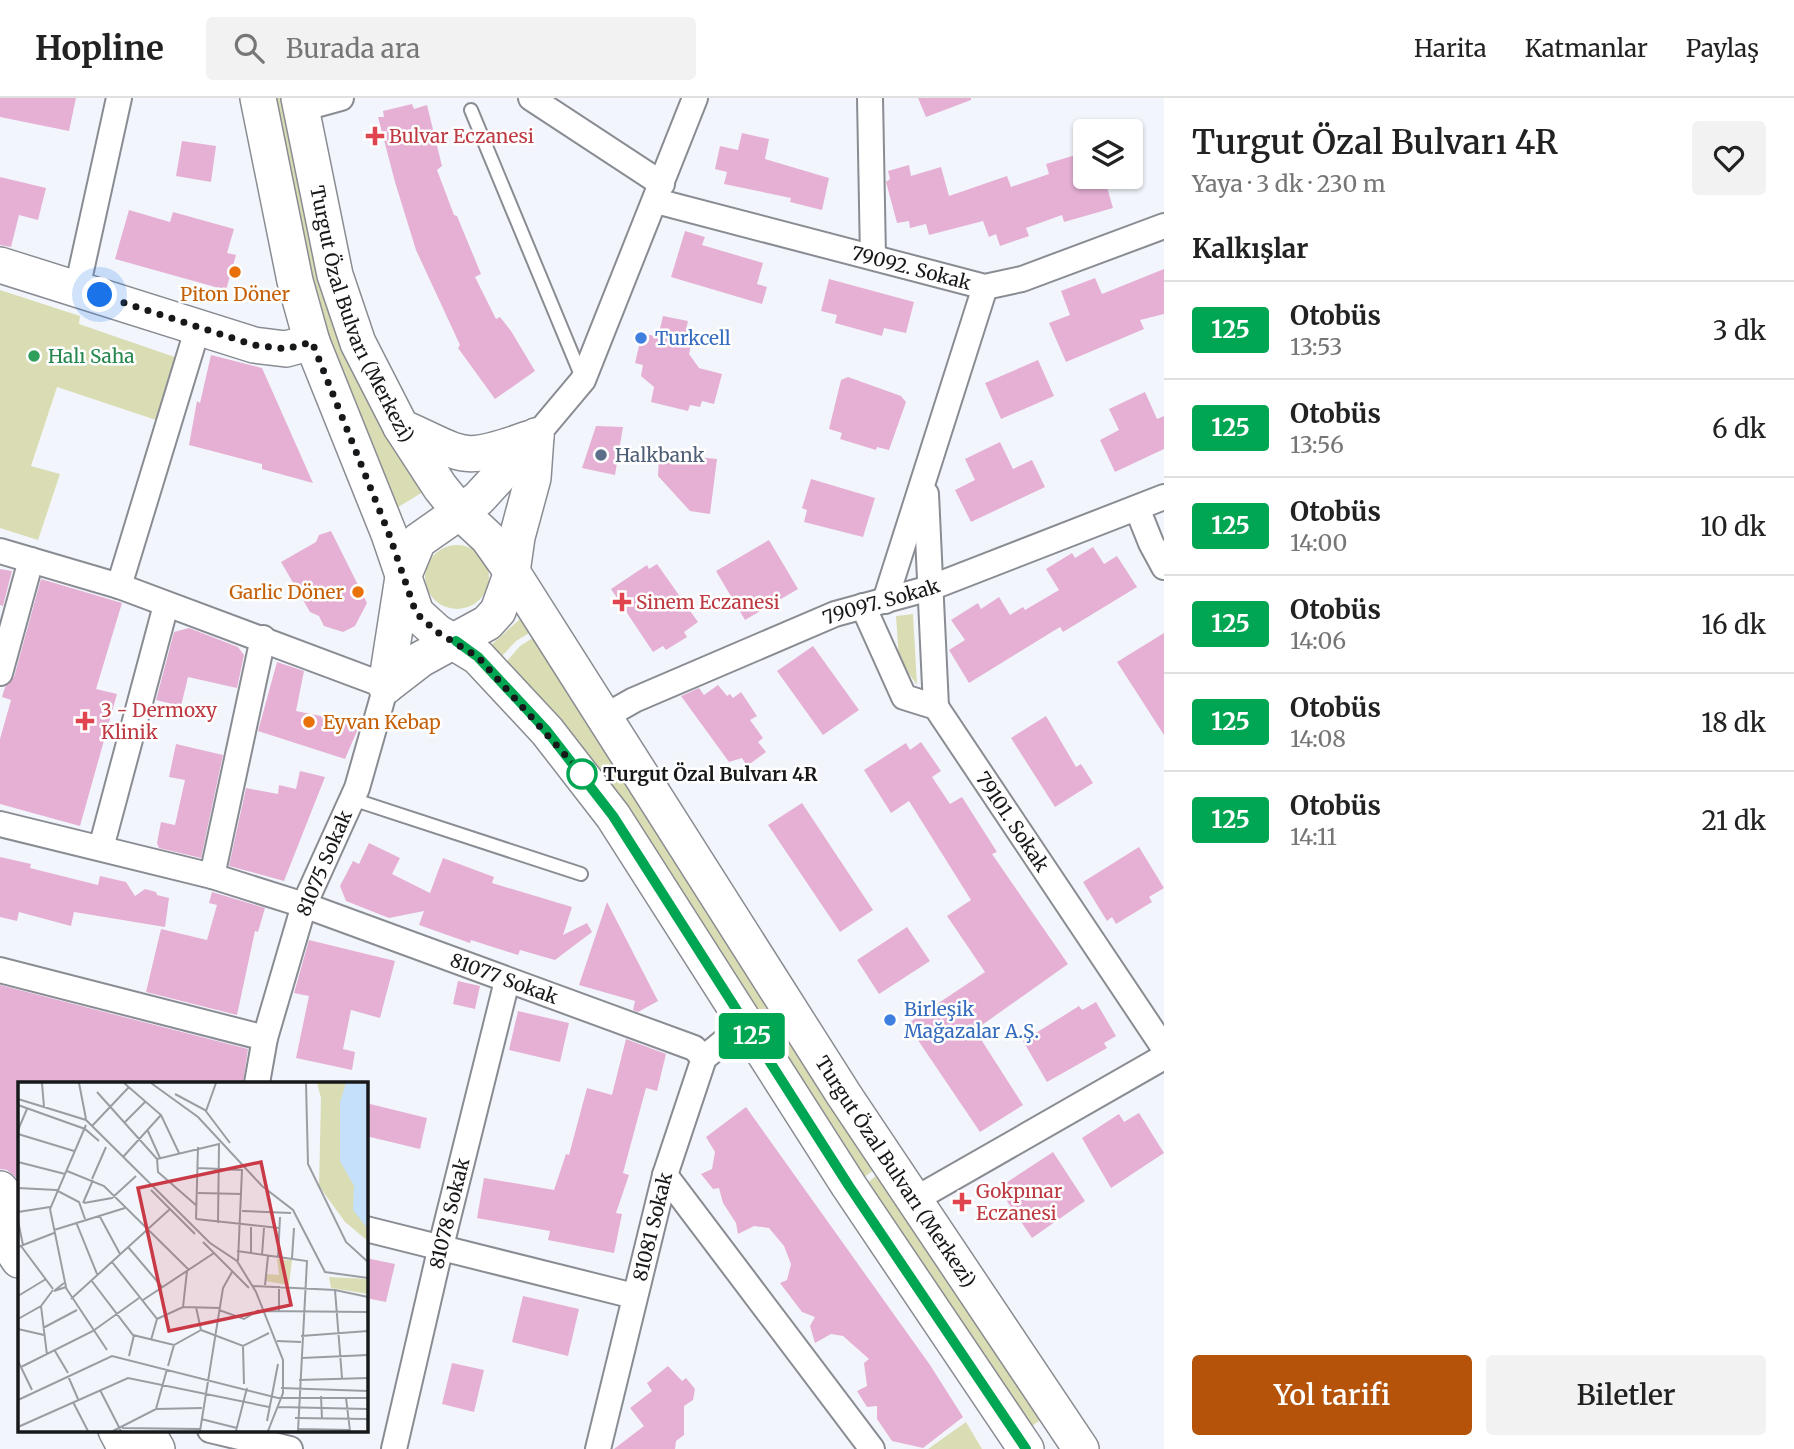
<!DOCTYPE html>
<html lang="tr">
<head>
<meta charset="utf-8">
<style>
	body { margin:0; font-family:Merriweather,serif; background:#f2f2f2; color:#222; height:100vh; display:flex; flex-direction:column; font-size:26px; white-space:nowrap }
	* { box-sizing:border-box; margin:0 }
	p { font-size:23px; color:#767676 }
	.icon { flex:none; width:38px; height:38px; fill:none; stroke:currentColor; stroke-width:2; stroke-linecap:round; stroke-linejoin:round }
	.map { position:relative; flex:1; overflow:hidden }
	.details { display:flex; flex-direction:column; background:#fff; width:630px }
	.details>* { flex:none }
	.badge { padding:0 14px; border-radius:5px; font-size:24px; line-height:46px }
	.controls { position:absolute; left:1073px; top:21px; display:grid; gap:14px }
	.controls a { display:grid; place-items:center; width:70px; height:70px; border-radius:7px; background:#fff; box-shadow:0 2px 5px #0004; font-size:35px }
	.you { position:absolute; width:35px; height:35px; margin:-18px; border:5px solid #fff; border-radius:50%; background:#1a73e8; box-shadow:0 0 0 10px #1a73e833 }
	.map>.badge { position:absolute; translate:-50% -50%; box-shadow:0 0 0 4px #fff }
	h2 { padding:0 28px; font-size:26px; line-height:63px }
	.round { display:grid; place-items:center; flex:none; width:74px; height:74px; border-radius:7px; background:#f2f2f2 }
	.head { display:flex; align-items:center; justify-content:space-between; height:119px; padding:0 28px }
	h1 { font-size:33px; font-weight:600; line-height:52px }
	.cta { display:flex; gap:14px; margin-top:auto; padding:14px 28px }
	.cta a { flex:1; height:80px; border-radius:7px; background:#b45309; color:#fff; font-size:28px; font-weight:600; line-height:80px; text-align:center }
	.cta a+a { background:#f2f2f2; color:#222 }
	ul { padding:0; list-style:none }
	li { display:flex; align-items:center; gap:21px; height:98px; padding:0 28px; border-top:2px solid #e0e0e0 }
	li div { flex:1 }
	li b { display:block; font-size:26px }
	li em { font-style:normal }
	li .badge { min-width:77px; font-weight:700; text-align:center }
	header { display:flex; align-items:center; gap:42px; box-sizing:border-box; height:98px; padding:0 35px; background:#fff; border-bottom:2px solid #e0e0e0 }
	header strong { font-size:33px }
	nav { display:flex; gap:38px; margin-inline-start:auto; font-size:24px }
	.search { width:490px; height:63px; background:#f2f2f2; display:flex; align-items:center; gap:18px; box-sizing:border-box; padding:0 24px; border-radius:7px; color:#767676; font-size:26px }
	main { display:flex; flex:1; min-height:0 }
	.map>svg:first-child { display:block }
	.green { fill:#daddb3 }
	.building { fill:#e5b0d4 }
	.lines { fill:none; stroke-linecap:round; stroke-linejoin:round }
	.lane-casing { stroke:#898c92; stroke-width:16 }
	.street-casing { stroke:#898c92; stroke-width:28 }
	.secondary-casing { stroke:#898c92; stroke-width:38 }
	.lane { stroke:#fff; stroke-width:12 }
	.street { stroke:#fff; stroke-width:24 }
	.secondary { stroke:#fff; stroke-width:35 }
	.line-casing { stroke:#fff; stroke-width:16 }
	.line { stroke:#00a651; stroke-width:10 }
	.walk { stroke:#17181a; stroke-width:7; stroke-dasharray:0 12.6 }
	.health-dot { fill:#e0444e; stroke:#fff; stroke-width:2.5 }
	.food-dot { fill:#e8710a; stroke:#fff; stroke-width:2.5 }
	.shop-dot { fill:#3f7fe0; stroke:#fff; stroke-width:2.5 }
	.leisure-dot { fill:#2e9e5b; stroke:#fff; stroke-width:2.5 }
	.service-dot { fill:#5c6f8a; stroke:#fff; stroke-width:2.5 }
	.stop-dot { fill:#fff; stroke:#00a651; stroke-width:3.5 }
	.labels { text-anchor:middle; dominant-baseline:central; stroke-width:5; stroke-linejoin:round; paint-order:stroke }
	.health-label { font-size:19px; fill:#be3a42; stroke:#fff; text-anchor:start }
	.street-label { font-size:19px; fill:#17181a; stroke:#fff }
	.food-label { font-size:19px; fill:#c56008; stroke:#fff }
	.shop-label { font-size:19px; fill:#366cbe; stroke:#fff; text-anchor:start }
	.leisure-label { font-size:19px; fill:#27864d; stroke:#fff; text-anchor:start }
	.service-label { font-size:19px; fill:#4e5e75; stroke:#fff; text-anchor:start }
	.stop-label { font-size:19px; font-weight:bold; fill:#17181a; stroke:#fff; text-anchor:start }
	.inset-road { fill:none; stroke:#9a9da2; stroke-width:2 }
	.view { fill:#c93946; fill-opacity:0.15; stroke:#c93946; stroke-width:3.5 }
	.inset-edge { fill:none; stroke:#17181a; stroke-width:3.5 }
</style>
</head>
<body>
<header>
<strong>Hopline</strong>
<div class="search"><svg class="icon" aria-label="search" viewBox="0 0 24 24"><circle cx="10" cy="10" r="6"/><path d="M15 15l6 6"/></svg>Burada ara</div>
<nav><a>Harita</a><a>Katmanlar</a><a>Paylaş</a></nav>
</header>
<main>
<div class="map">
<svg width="1164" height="1351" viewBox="0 0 1164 1351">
	<rect width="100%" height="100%" fill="#f2f6fc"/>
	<path class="green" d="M274,0H284L346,259L370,310L423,394L395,411L321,219L304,156Z
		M0,192L80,218L79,226L192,265L171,327L57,289L31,368L60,376L38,442L0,430Z
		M425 479a32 32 0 1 1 64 0a32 32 0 1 1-64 0Z
		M913,516L917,587L899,562L896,518Z
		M521,520L531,534L516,543L501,559L490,548Z
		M534,539L874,1072L863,1080L638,725L573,637L506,564L520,548Z
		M877,1077L1042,1321L1032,1328L867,1085Z
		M966,1324L982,1351H928Z"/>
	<path class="building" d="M0,0H76L69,33L0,19Z
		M918,0H971V2L926,19Z
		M412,6L414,11L427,7L442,68L437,72L454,117L457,118L481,176L475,179L496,221L500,219L511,233L535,273L495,301L458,250L460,247L416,152L395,84L378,19H384L383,13Z
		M742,35L769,41L765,61L829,80L822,112L790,104L791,100L724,86L727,74L715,71L720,48L738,52Z
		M182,43L216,48L211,84L176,78Z
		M1085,54V79H1104L1113,110L1064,124L1062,117L1026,130L1029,138L1000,148L996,136L989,139L983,123L929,137L926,126L910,130L909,123L897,125L886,84L890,81L888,73L909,67L911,78L941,69L949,98L1007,78L1011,89L1049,76L1046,66Z
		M0,79L46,90L38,122L19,117L11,149L0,147Z
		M129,112L170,124L173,114L234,131L227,155L236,157L226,192L115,161Z
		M685,133L705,139L702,147L763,165L757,186L767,189L762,206L671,179Z
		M1164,171V216L1140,222L1144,231L1066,264L1049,225L1070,217L1061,193L1095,180L1102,196Z
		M829,181L914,204L906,235L884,230L882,238L835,225L837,217L821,213Z
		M663,218L688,223L686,232L694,234L689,256L699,270L722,276L714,306L702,303L700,309L690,307L688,313L651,304L654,289L641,278L643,267L635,265L642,235L658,239Z
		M211,257L262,270L313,385L262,371V366L189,347L197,303L200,305Z
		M1038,262L1054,298L1001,321L985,285Z
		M848,279L901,298L906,304L889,352L877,349L876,352L840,341L842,335L829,331L841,282Z
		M1145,294L1157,321L1164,318V351L1115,374L1100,342L1119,332L1109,311Z
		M596,328L623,329L615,377L582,370Z
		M1000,344L1013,371L1032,362L1045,389L971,424L955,392L975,382L965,361Z
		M659,355L717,361L710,416L690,413L658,378Z
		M811,381L875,400L863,439L804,424L807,412L802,410Z
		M331,433L367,505L355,528L343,534L324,528L319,518L310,514L281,464L316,444L319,437Z
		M769,442L798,491L745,522L716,473Z
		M1093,449L1104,466L1117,458L1137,489L1063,534L1060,529L969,585L949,552L965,542L951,522L978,505L981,511L999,499L1010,517L1023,509L1025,512L1059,492L1046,471L1072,455L1075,460Z
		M657,466L698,524L684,534L687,539L666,552L663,548L653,554L611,491L647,467L649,471Z
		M0,471L12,473L3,508L0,507Z
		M41,481L122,505L96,591L117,596L80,728L0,706V641L11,602L2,599L5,589L14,579Z
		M189,530L238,549L244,557L237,590L188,579L181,608L156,602L174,534Z
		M1164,535V637L1117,564Z
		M813,548L859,612L823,637L777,573Z
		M277,564L304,573L296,613L360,626L345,661L258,633Z
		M718,587L727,598L730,596L733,600L741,594L757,618L750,622L763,640L758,644L766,654L747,668L742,660L729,664L681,598L699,590L704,597Z
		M1046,618L1076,669L1081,666L1093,685L1055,709L1011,640Z
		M921,644L941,673L932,679L950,706L962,699L997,754L992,756L1068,866L975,932L1023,1007L980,1034L907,926L985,874L947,818L971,802L909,703L891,715L864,672L906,645L910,652Z
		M176,646L223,657L201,760L159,750L157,745L161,724L175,727L185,682L169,679Z
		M300,673L325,679L284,783L229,768L246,690L278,696L279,687L296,691Z
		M802,705L873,812L840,834L768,727Z
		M369,745L400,760L392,776L430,795L443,760L494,779L492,785L572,809L563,837L587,825L592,834L555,862L520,852L518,857L471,842L470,845L419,827L424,813L389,820L346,803L340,788L353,763L359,766Z
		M1139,749L1164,790L1149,799L1152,804L1116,826L1112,819L1107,823L1083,784Z
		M0,759L31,766L30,770L98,787L100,778L126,784L135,798L145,791L156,794L157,797L169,800L165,829L74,814L71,828L19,814L17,823L0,819Z
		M212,794L265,810L258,834L255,833L237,917L146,894L161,831L207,842L217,807L209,805Z
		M607,804L658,903L638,914L633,912L635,903L579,887Z
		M907,829L930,863L879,896L857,862Z
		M309,842L395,863L380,920L351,912L343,951L355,954L352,972L296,960L309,898L294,895Z
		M458,883L480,888L475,911L453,906Z
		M0,887L248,951L243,985H19V1082L7,1072L0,1071Z
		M1096,904L1116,938L1104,945L1107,950L1047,984L1023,943L1079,908L1082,912Z
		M518,913L569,925L560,964L509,952Z
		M626,941L666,956L657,993L646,990L623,1075L629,1077L616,1115L622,1116L614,1155L548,1142L550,1133L477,1120L484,1080L554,1092L566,1056L569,1057L587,990L612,997Z
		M366,1005L427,1020L420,1051L366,1038Z
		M746,1009L930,1267L963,1319L923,1350L892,1343L877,1321V1308L867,1309L857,1293L867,1288L864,1265L869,1261L843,1238L831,1236L815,1245L810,1228L815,1219L802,1214L780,1185L787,1182L791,1166L784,1148L769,1130L754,1128L738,1136L736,1125L723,1105L719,1090L713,1091L701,1076L712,1071L715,1054L706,1039Z
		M1139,1015L1164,1055L1111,1090L1082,1040L1119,1016L1124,1024Z
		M1053,1054L1085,1103L1032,1140L998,1090Z
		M366,1160L395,1166L386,1204L366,1200Z
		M523,1198L579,1211L568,1258L512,1244Z
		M452,1265L484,1272L474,1314L442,1306Z
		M668,1268L682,1283L686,1280L695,1291L693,1302L684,1308V1337L676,1343L675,1351H614L644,1328L630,1310L652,1293L647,1285Z"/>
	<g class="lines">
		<defs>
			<path id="lane" d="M471,12L583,282
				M352,701L581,776"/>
			<g id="street">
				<path d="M531,0L662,86"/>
				<path d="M870,0L873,159"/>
				<path d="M301,11L341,0"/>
				<path id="s1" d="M656,103L985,189L1022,181L1164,128"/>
				<path d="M77,191L119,0"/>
				<path d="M536,338L583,282L695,0"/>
				<path d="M926,396L936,609"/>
				<path d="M1137,410L1151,445L1164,469"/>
				<path d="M0,453L119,488L386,588L357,690L304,807L265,940L257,985"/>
				<path d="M119,488L198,229"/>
				<path d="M885,503L985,189"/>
				<path id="s2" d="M863,508L904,599L936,609L1164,950"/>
				<path d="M0,575L31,462"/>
				<path id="s3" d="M604,619L634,602L835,516L930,490L1164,399"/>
				<path id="s4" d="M0,726L212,778L304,807L694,950L704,960"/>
				<path d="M101,750L166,507"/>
				<path d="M212,778L263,540"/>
				<path d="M0,872L265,940"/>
				<path d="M665,1077L872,1351"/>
				<path d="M914,1102L1164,959"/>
				<path d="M366,1131L634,1198"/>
				<path d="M210,1332L290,1351"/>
				<path id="s5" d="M394,1351L441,1148L507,883"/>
				<path id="s6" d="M598,1351L665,1077L704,960L745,926"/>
			</g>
			<g id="secondary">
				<path d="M258,0L295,183L312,244L389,436L416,515L437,534L478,559L547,633L613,718L849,1088L1026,1351"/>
				<path id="s7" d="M299,0L335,177L358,245L401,329L440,389L461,415L488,440L512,474L844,997L1081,1351"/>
				<path d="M0,167L254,247L286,251L312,244"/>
				<path d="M401,329C466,357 458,366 528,341"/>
				<path d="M386,588L421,561L487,525L498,513L512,474L517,439L533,380L536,338"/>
				<path d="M386,588L403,479L418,443L478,401L536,338"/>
				<path d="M0,1091L19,1113"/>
				<path d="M0,1133L19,1162"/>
				<path d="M116,1332L126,1351"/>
				<path d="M146,1332L157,1351"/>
			</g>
		</defs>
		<use href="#lane" class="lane-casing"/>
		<use href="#street" class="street-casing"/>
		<use href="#secondary" class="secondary-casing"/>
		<use href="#lane" class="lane"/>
		<use href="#street" class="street"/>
		<use href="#secondary" class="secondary"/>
	</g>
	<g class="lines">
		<defs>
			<path id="line" d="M456,543L478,559L547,633L613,718L849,1088L1026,1351"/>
		</defs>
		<use href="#line" class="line-casing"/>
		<use href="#line" class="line"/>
		<path class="walk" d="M100,197L254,247L286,251L312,244L389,436L416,515L437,534L478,559L582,676"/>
	</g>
	<g class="health-dot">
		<path d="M371.5 27.5h7v7h7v7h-7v7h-7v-7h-7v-7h7z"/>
		<path d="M618.5 493.5h7v7h7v7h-7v7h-7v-7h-7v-7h7z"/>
		<path d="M81.5 612.5h7v7h7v7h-7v7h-7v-7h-7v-7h7z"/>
		<path d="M958.5 1093.5h7v7h7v7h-7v7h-7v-7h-7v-7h7z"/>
	</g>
	<g class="food-dot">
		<circle cx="235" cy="174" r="7"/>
		<circle cx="358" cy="494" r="7"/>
		<circle cx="309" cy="624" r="7"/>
	</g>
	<g class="shop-dot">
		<circle cx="641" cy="240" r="7"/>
		<circle cx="890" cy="922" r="7"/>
	</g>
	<circle class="leisure-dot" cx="34" cy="258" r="7"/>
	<circle class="service-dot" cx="601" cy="357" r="7"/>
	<circle class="stop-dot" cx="582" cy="676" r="14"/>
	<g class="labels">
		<g class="health-label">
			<text x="389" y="38">Bulvar Eczanesi</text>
			<text x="636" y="504">Sinem Eczanesi</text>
			<text x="101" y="612">3 - Dermoxy<tspan x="101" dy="22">Klinik</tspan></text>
			<text x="976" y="1093">Gokpınar<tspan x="976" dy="22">Eczanesi</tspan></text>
		</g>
		<g class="street-label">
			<text stroke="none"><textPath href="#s1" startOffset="264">79092. Sokak</textPath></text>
			<text stroke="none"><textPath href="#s7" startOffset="226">Turgut Özal Bulvarı (Merkezi)</textPath></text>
			<text stroke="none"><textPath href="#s3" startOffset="301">79097. Sokak</textPath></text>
			<text stroke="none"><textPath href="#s2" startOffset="271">79101. Sokak</textPath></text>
			<text transform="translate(324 765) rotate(-67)">81075 Sokak</text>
			<text stroke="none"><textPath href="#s4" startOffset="528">81077 Sokak</textPath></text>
			<text stroke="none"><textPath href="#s7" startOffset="1242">Turgut Özal Bulvarı (Merkezi)</textPath></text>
			<text stroke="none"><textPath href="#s5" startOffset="242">81078 Sokak</textPath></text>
			<text stroke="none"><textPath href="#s6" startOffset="229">81081 Sokak</textPath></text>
		</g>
		<g class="food-label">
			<text x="235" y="196">Piton Döner</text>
			<text x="344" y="494" text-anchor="end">Garlic Döner</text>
			<text x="323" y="624" text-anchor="start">Eyvan Kebap</text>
		</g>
		<g class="shop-label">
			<text x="655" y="240">Turkcell</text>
			<text x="904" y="911">Birleşik<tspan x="904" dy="22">Mağazalar A.Ş.</tspan></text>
		</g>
		<g class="leisure-label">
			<text x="48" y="258">Halı Saha</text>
		</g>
		<g class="service-label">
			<text x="615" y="357">Halkbank</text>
		</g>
		<g class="stop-label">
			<text x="603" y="676">Turgut Özal Bulvarı 4R</text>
		</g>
	</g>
	<g transform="translate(18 984)">
		<rect width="350" height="350" fill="#f2f6fc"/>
		<path d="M299,1H350V159L327,140L301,104L303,16ZM259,177L274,178L271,203L247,199L248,192L261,193ZM311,195L350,197V212L313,206Z" fill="#daddb3"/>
		<path d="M328,1H350V147L335,128L336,104L322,79V20Z" fill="#c4e0fa"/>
		<path class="inset-road" d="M24,1L26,25M61,1L68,37M106,1L143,33L161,71M133,1L180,35L244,104L275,128L307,190L350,196M288,1L290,82L328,160L350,180M79,10L139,77L140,90L179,124M157,12L187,28L212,61M0,17L68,38L192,161L219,179L238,210L265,278V311L250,349M0,23L67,47L81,59M188,29L198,1M106,41L128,19M74,44L111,5M129,47L142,76M0,48L9,27M0,52L56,69M105,75L143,33M139,77L201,62L200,141M0,80L47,92M180,86L224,88L220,179M49,89L86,104L171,188M74,97L88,65M0,106L38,108L61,120L67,137M133,108L177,152M180,111L224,112M65,121L75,98M66,121L94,116L118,94M224,129L273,131M0,130L32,125M81,133L102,172M178,137L261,146M178,137L180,65M0,139L5,163M58,140L79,192M233,145V172M36,148L107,126M185,160L231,206M3,164L35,207M0,165L36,151M110,165L144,205M219,169L289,179L280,349M244,173L246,146M260,175L262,135M274,176L276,146M94,180L139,237L133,258M73,198L115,253L156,263L183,248M46,201L36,209L48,205L32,127L68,43M247,203L250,174M235,204L317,208L350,215M48,206L89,268M317,208L324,296M0,214L28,197M53,217L152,127M125,218L196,171M23,224L29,273M165,225L169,189M178,225L183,248M201,228L226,237L241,228M246,229L350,230M261,230V204M0,237L23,224L35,208M139,237L165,225L202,226M25,246L59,228M0,247L26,253M183,248L225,264L251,251M283,254L350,249M259,259L283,260M225,264L226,302M37,269L50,291M111,274L116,253M284,276L350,273M0,279L14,308M150,284L156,263M3,285L75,249L121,216M50,294L60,317M281,298L350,296M263,306L350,309M82,308L103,349M303,314L304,337M328,316L332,349M0,318L94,274L260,316H350M55,320L70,349M260,325L350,327M138,327L149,287M277,336L350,337M183,337L219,346M249,339L260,282M0,345L110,296L251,325M104,346L182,347M280,347L332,348M95,349L138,327L184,326M182,349L205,206L214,190M218,349L229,306"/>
		<path class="view" d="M243,80L273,223L151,249L120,106Z"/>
		<rect width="350" height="350" class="inset-edge"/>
	</g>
</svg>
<div class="controls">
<a><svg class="icon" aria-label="layers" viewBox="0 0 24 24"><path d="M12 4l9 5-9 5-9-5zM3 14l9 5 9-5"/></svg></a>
</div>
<div class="you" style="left:100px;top:197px"></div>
<b class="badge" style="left:752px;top:938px;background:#00a651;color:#fff">125</b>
</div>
<section class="details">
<div class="head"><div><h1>Turgut Özal Bulvarı 4R</h1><p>Yaya · 3 dk · 230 m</p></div><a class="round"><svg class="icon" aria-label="heart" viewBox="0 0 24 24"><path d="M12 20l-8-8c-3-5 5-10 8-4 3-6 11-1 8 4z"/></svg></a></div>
<h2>Kalkışlar</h2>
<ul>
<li><span class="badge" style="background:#00a651;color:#fff">125</span><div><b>Otobüs</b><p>13:53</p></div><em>3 dk</em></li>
<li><span class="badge" style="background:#00a651;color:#fff">125</span><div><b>Otobüs</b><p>13:56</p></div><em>6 dk</em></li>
<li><span class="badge" style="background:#00a651;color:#fff">125</span><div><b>Otobüs</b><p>14:00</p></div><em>10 dk</em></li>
<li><span class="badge" style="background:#00a651;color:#fff">125</span><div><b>Otobüs</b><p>14:06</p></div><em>16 dk</em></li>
<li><span class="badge" style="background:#00a651;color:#fff">125</span><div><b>Otobüs</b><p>14:08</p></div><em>18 dk</em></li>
<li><span class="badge" style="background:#00a651;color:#fff">125</span><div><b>Otobüs</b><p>14:11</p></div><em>21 dk</em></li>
</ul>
<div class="cta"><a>Yol tarifi</a><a>Biletler</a></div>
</section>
</main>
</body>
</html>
